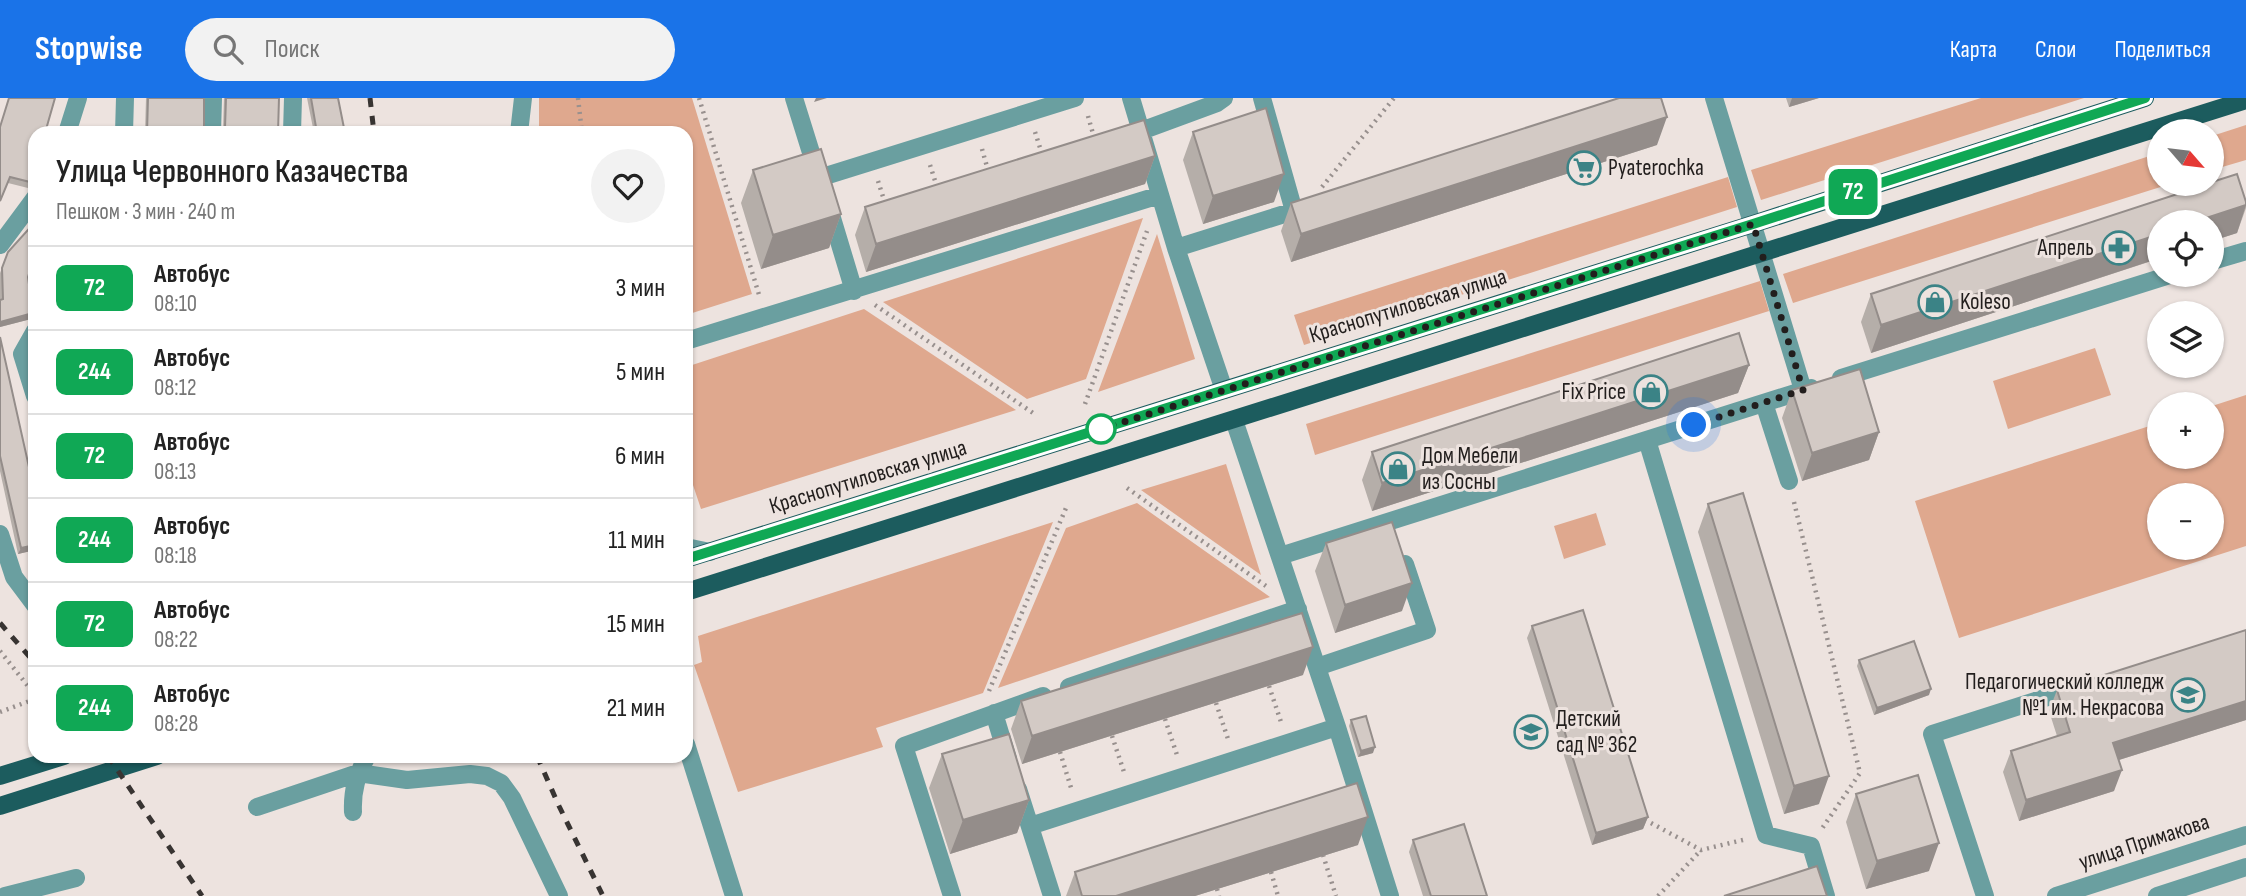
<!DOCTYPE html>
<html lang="ru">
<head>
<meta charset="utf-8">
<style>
	body { margin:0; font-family:"Sofia Sans Condensed",sans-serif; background:#f2f2f2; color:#222; height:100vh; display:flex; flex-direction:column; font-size:26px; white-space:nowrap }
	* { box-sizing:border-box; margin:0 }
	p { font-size:23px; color:#767676 }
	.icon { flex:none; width:38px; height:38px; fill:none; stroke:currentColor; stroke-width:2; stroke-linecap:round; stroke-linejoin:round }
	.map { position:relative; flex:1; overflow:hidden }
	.details { position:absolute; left:28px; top:28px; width:665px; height:637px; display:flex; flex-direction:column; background:#fff; border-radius:21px; box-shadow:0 2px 5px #0004 }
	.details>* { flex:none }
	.badge { padding:0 14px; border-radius:10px; font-size:24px; line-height:46px }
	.needle { width:46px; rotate:118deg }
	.controls { position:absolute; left:2147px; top:21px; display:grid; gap:14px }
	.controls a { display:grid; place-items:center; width:77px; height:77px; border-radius:50%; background:#fff; box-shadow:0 2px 5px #0004; font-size:35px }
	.you { position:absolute; width:35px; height:35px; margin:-18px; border:5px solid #fff; border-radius:50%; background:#1a73e8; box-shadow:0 0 0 10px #1a73e833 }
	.map>.badge { position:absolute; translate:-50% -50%; box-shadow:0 0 0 4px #fff }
	.round { display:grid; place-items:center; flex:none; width:74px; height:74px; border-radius:37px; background:#f2f2f2 }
	.head { display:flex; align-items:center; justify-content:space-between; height:119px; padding:0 28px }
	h1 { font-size:33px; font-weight:600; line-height:52px }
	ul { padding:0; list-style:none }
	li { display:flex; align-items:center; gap:21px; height:84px; padding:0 28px; border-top:2px solid #e0e0e0 }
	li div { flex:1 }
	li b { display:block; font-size:26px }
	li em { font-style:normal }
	li .badge { min-width:77px; font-weight:700; text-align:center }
	header { display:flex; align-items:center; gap:42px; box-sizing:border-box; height:98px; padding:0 35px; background:#1a73e8; color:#fff }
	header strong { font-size:33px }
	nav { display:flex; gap:38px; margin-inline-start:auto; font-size:24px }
	.search { width:490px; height:63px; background:#f2f2f2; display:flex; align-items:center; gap:18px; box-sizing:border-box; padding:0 24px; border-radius:38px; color:#767676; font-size:26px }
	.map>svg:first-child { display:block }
	.green { fill:#dfa88e; fill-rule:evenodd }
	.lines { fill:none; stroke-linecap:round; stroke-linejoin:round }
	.path { stroke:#98908e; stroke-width:4.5; stroke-dasharray:2 5; stroke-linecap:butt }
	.minor { stroke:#6a9fa0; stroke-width:18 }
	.major { stroke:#1c5c5e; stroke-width:18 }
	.rail { stroke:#383432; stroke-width:5; stroke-dasharray:9 9; stroke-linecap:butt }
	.wall { fill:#b5aea9 }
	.shaded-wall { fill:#948d8a }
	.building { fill:#d3cac5; stroke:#948d8a; stroke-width:2 }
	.line-casing { stroke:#fff; stroke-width:16 }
	.line { stroke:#10a855; stroke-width:10 }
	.walk { stroke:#221e1d; stroke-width:7; stroke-dasharray:0 12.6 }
	.stop-dot { fill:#fff; stroke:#10a855; stroke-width:3.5 }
	.labels { text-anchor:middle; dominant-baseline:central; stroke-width:6; stroke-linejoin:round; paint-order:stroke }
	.poi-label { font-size:23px; fill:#221e1d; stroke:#ede3df; text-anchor:start }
	.street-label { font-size:23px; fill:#221e1d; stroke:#ede3df }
</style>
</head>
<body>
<header>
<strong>Stopwise</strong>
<div class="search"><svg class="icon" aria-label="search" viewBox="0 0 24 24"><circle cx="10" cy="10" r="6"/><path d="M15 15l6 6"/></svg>Поиск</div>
<nav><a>Карта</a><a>Слои</a><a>Поделиться</a></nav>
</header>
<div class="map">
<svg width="2246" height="798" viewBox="0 0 2246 798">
	<rect width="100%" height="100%" fill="#ede3df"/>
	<path class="green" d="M539,0H692L752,196L686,217V35H539Z
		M1981,0H2084L1761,102L1751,72Z
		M2246,27V62L2212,72V38Z
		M2159,55L2160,86H2170L1793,205L1783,176Z
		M1728,79L1737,109L1304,247L1294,217Z
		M1143,120L1086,281L1027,301L883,204Z
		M1157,136L1195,261L1098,294Z
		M1760,183L1769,213L1315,357L1306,326Z
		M864,211L1016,312L701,411L686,366V269Z
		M2095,250L2111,297L2008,331L1993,283Z
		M2246,297V448L1959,540L1915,403L2159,325L2160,359H2212V308ZM2160,397H2212V450H2160Z
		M1226,366L1261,477L1141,392Z
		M1137,405L1270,499L998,590L1066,430Z
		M1596,415L1606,447L1564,461L1554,428Z
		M1053,424L983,595L876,630L883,649L738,694L694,567L702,564L698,538Z"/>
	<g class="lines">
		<path class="path" d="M578,0L582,35
			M699,0L760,200
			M1088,18L1095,43
			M1035,34L1043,59
			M982,51L989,76
			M930,67L938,92
			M878,83L886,108
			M1322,89L1394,0
			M875,207L1036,317
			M1085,306L1147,133
			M1127,390L1266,488
			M1794,404L1860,675L1821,732
			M686,423H687
			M0,553L35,597
			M1269,588L1281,624
			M989,593L1066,410
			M1216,605L1229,644
			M0,614L35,601
			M1165,621L1178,660
			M1112,638L1125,677
			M1060,654L1072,693
			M1651,725L1701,752L1747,741
			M1323,757L1336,798
			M1271,774L1278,798
			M1217,791L1219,798
			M1658,798L1701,752"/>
		<path class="minor" d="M794,0L818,77
			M1131,0L1176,150L1224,292
			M1262,0L1294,113
			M1714,0L1803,292
			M1141,33L1217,5L1224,0
			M67,35L78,0
			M124,35L125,0
			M212,35L213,0
			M292,35L293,0
			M519,35L523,0
			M819,80L1075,0
			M829,110L854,193
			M0,147L35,100
			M1176,150L1310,108
			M2212,163L2246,153
			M35,233L22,256L35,298
			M686,243L1160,97
			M1841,280L2170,177
			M1764,305L1789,383
			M1234,322L1337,629L1390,798
			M1647,342L1766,737L1811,748L1826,798
			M0,436L14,479L35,507
			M686,449L710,454
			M1280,458L1811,290
			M1317,569L1427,532L1405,466
			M1069,589L1298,511
			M994,615L1008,661
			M686,646L734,798
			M1018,691L1052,798
			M257,709L358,675L407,682L470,676L487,678L501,685L512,700L559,798
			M353,714C352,692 357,677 367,658
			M1030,728L1337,629
			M5,798L76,780
			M952,798L904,648L1043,598
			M1985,798L1932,636L2076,590
			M2056,798L2246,737
			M2157,798L2246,769"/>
		<path class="major" d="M686,461L1753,126L2145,0
			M686,494L2246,2
			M0,678L64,658
			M0,708L157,658"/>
		<path class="rail" d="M370,0L374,35
			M0,525L35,565
			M108,658L202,798
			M537,658L559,708L603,798"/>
	</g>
	<path class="wall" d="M9,0L35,68L28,90L8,85Z
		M146,0H204V34L205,35H145Z
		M224,0H279L223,33Z
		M307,0H338L345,35H314Z
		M1786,0H1819L1789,9Z
		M1193,34L1274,104L1203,126L1183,62Z
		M1657,47L1291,164L1281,133L1291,105Z
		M1155,58L1145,86L866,174L855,137L865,109Z
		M753,72L841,116L829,150L761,171L741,105Z
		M2246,104V110L2237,135L1871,255L1861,224L1871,196Z
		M35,124V167L30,172L28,179L31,221L0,229V175L8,154Z
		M0,239L35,396V452L18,456L0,373Z
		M1749,267L1738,295L1372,413L1362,382L1372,354Z
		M1792,292L1879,334L1869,362L1802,383L1782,320Z
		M1708,406L1819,706L1784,716L1698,434Z
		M1326,445L1402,513L1335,535L1315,473Z
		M1532,528L1648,719L1643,731L1592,747L1527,540Z
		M2246,532V622L2119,662L2114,693L2019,723L2003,674L2011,653L2057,638L2049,613L2057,592Z
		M1859,562L1929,597L1874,617L1857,568Z
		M1303,577L1022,666L1011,631L1021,603Z
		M1351,622L1373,655L1358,659L1349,628Z
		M942,656L1029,702L1017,735L950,756L929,690Z
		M1856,696L1929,773L1866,791L1846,724Z
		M1413,742L1487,798H1423L1409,754Z
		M1358,747L1195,798H1066L1075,774Z"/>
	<path class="shaded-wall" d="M816,0H827L814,4Z
		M1792,0H1819L1789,9Z
		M1667,19L1657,47L1291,164L1301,136Z
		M1155,58L1145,86L866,174L876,146Z
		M1284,76L1274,104L1203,126L1213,98Z
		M2246,107L2237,135L2212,143V124H2194Z
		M841,116L829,150L761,171L773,137Z
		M2160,136V160L1871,255L1881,227Z
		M33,215L31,221L0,229V224Z
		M1749,267L1738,295L1372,413L1382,385Z
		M2192,268H2202L2191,271Z
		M1879,334L1869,362L1802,383L1812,355Z
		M35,447V452L18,456L21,450Z
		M1412,485L1402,513L1335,535L1345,507Z
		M1313,549L1303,577L1022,666L1032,638Z
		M1931,591L1929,597L1874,617L1877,610Z
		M2246,603V622L2106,666L2113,645Z
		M1375,649L1373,655L1358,659L1361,653Z
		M2122,672L2114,693L2019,723L2026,702Z
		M1829,678L1819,706L1784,716L1794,688Z
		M1029,702L1017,735L950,756L963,722Z
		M1368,719L1358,747L1195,798H1116Z
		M1648,719L1643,731L1592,747L1596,735Z
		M1939,745L1929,773L1866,791L1877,763Z"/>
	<path class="building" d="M9,0H55L45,35H35V68L30,84L10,79L0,103V29Z
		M148,0H204V34L205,35H147Z
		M226,0H279L278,35H222L225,30Z
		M311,0H338L345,35H317Z
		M1619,0H1661L1667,19L1301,136L1291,105Z
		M1266,10L1284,76L1213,98L1193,34Z
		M1144,22L1155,58L876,146L865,109Z
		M821,51L841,116L773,137L753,72Z
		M2237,76L2246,104V107L2194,124H2160V136L1881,227L1871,196L2208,86H2212V84Z
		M35,124V163L32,166L28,179L33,215L0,224V202L3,201L2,170L8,154Z
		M1739,235L1749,267L1382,385L1372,354Z
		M0,239L35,396V447L21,450L0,358Z
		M2212,245L2216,258L2212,259Z
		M1860,271L1879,334L1812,355L1792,292Z
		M1743,395L1829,678L1794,688L1708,406Z
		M1392,424L1412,485L1345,507L1326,445Z
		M1583,512L1648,719L1596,735L1532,528Z
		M1302,515L1313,549L1032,638L1021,603Z
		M2246,532V603L2113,645L2122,672L2026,702L2011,653L2070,634L2057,592Z
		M1914,543L1931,591L1877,610L1859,562Z
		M1366,618L1375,649L1361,653L1351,622Z
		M1009,636L1029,702L963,722L942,656Z
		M1918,677L1939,745L1877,763L1856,696Z
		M1357,685L1368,719L1116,798H1082L1075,774Z
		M1464,726L1487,798H1431L1413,742Z
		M1817,768L1827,798H1724Z"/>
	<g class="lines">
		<defs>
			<path id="line" d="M686,461L1753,126L2145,0"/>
		</defs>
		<use href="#line" class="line-casing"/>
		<use href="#line" class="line"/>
		<path class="walk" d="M1101,331L1753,126L1803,292L1694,327"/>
	</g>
	<defs>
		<symbol id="supermarket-ring" viewBox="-11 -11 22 22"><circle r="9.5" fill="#ede3df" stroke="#3b8386" stroke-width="1.5"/><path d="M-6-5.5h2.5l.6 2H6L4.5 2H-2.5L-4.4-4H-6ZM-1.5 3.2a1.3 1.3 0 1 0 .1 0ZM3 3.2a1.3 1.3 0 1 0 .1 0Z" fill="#3b8386"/></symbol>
		<symbol id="pharmacy-ring" viewBox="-11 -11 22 22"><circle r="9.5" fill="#ede3df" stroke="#3b8386" stroke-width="1.5"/><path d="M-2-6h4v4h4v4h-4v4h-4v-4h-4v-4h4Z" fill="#3b8386"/></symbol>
		<symbol id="shop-ring" viewBox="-11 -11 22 22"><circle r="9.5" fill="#ede3df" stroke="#3b8386" stroke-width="1.5"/><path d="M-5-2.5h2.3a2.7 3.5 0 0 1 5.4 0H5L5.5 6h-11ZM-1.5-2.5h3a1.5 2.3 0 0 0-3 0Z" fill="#3b8386"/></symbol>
		<symbol id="university-ring" viewBox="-11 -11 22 22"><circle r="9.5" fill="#ede3df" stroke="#3b8386" stroke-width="1.5"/><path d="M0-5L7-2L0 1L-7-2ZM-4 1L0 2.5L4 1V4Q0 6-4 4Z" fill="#3b8386"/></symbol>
		<symbol id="school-ring" viewBox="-11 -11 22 22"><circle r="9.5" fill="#ede3df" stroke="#3b8386" stroke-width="1.5"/><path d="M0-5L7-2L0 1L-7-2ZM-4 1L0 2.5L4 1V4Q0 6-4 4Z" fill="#3b8386"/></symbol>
	</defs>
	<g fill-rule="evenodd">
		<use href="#supermarket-ring" x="1565" y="51" width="38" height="38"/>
		<use href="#pharmacy-ring" x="2100" y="131" width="38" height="38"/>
		<use href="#shop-ring" x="1916" y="185" width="38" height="38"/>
		<use href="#shop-ring" x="1632" y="275" width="38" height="38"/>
		<use href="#shop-ring" x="1379" y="352" width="38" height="38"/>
		<use href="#university-ring" x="2169" y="578" width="38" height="38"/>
		<use href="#school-ring" x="1512" y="615" width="38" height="38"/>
	</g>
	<circle class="stop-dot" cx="1101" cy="331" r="14"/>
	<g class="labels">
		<g class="poi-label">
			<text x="1608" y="70">Pyaterochka</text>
			<text x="2094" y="150" text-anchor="end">Апрель</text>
			<text x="1960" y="204">Koleso</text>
			<text x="1626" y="294" text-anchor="end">Fix Price</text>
			<text x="1422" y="358">Дом Мебели<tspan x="1422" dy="26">из Сосны</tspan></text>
			<text x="2164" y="584" text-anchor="end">Педагогический колледж<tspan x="2164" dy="26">№1 им. Некрасова</tspan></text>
			<text x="1556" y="621">Детский<tspan x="1556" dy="26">сад № 362</tspan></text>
		</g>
		<g class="street-label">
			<text transform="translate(1408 208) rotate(-17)">Краснопутиловская улица</text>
			<text transform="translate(868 379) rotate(-17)">Краснопутиловская улица</text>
			<text transform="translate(2144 744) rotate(-18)">улица Примакова</text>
		</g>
	</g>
</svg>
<div class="controls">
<a><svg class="needle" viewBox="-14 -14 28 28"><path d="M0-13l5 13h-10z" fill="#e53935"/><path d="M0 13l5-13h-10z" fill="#767676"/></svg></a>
<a><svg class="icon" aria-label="locate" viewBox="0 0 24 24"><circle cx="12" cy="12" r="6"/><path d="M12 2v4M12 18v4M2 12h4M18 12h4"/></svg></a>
<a><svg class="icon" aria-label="layers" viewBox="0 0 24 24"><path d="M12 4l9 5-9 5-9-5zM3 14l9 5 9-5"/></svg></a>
<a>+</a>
<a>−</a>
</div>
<div class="you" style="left:1694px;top:327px"></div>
<b class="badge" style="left:1853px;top:94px;background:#10a855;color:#fff">72</b>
<section class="details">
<div class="head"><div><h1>Улица Червонного Казачества</h1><p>Пешком · 3 мин · 240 m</p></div><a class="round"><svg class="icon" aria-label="heart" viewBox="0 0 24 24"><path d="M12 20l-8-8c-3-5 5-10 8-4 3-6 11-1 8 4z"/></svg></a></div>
<ul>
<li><span class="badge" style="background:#10a855;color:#fff">72</span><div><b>Автобус</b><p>08:10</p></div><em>3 мин</em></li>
<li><span class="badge" style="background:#10a855;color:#fff">244</span><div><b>Автобус</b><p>08:12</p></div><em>5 мин</em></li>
<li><span class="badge" style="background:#10a855;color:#fff">72</span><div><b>Автобус</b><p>08:13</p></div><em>6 мин</em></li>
<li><span class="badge" style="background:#10a855;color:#fff">244</span><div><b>Автобус</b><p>08:18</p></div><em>11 мин</em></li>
<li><span class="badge" style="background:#10a855;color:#fff">72</span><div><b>Автобус</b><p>08:22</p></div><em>15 мин</em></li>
<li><span class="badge" style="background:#10a855;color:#fff">244</span><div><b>Автобус</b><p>08:28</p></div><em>21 мин</em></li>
</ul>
</section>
</div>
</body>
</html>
